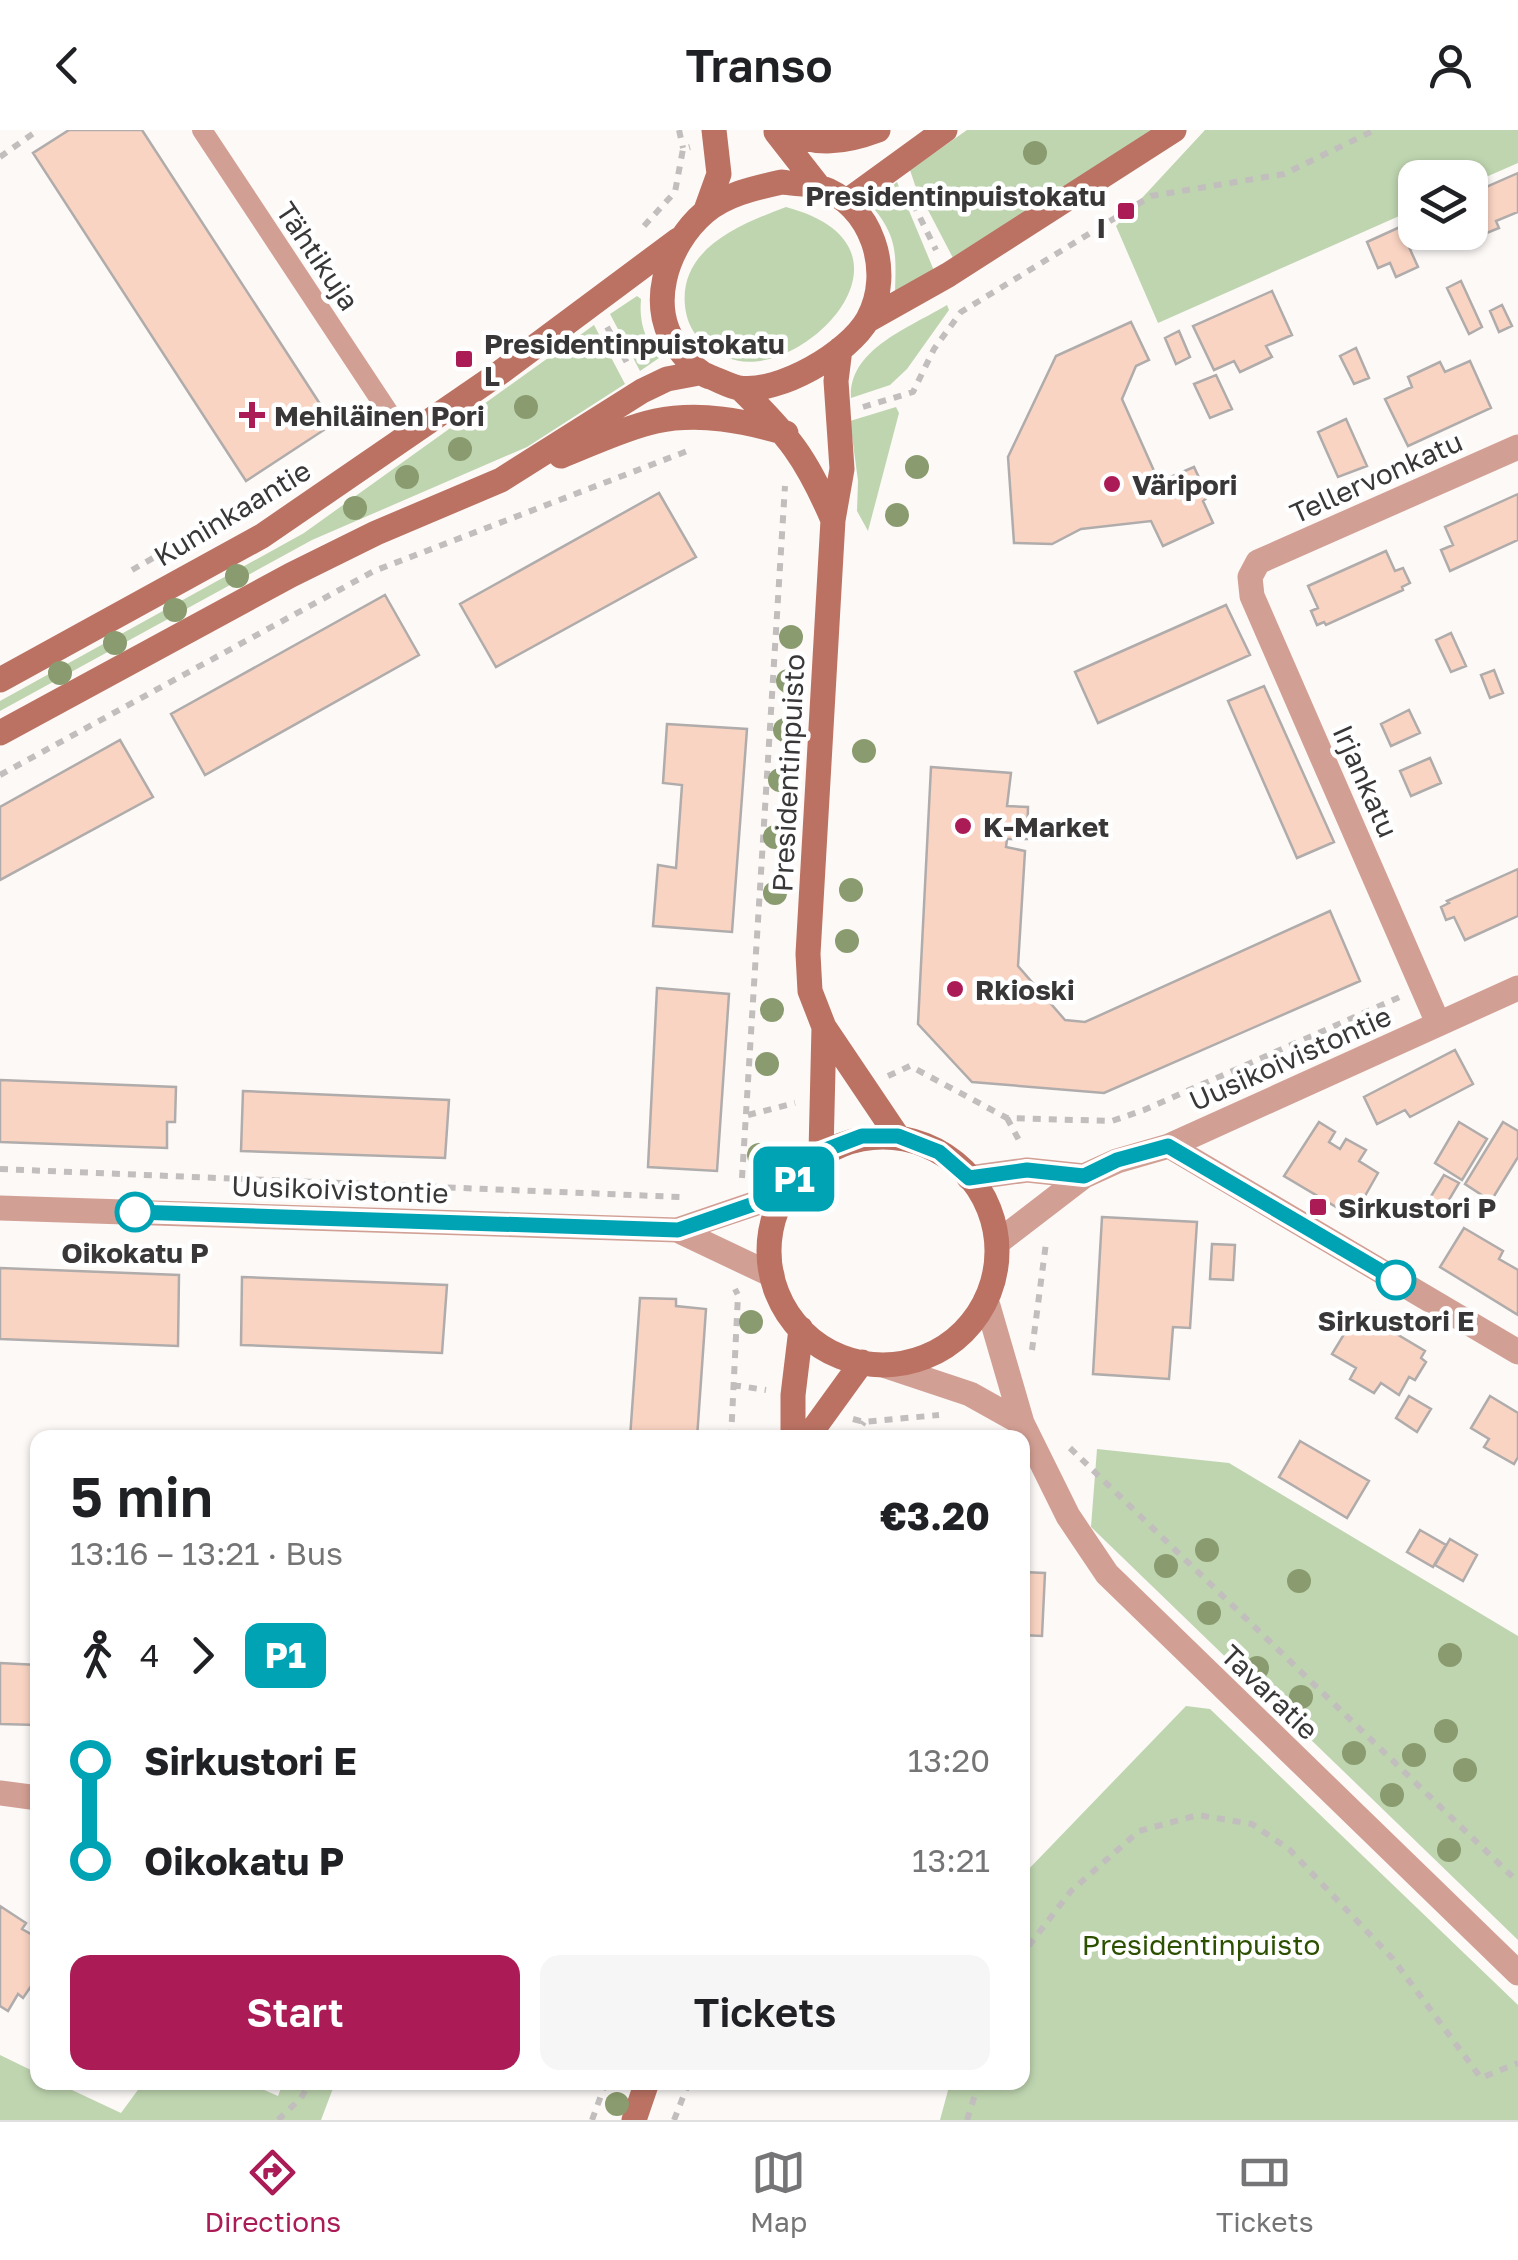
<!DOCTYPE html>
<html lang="en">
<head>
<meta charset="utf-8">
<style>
	body { margin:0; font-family:"Golos Text",sans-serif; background:#f6f6f6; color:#202124; height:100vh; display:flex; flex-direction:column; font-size:38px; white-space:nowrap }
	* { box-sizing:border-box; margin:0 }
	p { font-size:32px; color:#757577 }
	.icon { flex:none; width:55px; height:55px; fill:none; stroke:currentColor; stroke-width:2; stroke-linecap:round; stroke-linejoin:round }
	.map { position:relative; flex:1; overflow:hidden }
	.panel { position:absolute; left:30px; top:1300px; width:1000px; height:660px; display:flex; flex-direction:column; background:#fff; border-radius:20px; box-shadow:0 2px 8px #0004 }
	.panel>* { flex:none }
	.badge { padding:0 20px; border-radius:15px; font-size:35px; line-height:65px }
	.tools { position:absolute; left:1398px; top:30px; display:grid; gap:20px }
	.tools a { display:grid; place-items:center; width:90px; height:90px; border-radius:20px; background:#fff; box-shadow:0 2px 8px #0004; font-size:50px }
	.map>.badge { position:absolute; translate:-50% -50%; box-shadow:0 0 0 5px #fff }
	.legs { display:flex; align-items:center; gap:15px; height:110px; padding:0 40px; font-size:32px }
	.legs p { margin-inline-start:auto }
	.headline { display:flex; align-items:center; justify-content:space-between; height:170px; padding:0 40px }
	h1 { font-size:55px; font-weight:600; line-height:75px }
	.button { display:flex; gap:20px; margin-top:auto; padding:20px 40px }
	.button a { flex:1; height:115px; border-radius:20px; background:#ab1c57; color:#fff; font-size:40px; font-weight:600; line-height:115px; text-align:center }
	.button a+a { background:#f6f6f6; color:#202124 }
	ul { padding:0 40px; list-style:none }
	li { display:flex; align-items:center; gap:35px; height:100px; font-size:38px }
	li i { display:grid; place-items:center; width:15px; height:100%; margin:0 12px; background:currentColor }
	li i::after { content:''; width:25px; height:25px; margin:-12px; border:8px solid; border-radius:50%; background:#fff }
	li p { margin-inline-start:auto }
	li:first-child i { background:linear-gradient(#0000 50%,currentColor 0) }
	li:last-child i { background:linear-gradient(currentColor 50%,#0000 0) }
	header { display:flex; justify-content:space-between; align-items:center; height:130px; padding:0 40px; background:#fff; font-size:45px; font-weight:600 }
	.tabs { display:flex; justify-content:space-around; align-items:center; height:140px; border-top:2px solid #e0e0e0; background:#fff; font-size:28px; color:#757577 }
	.tabs a { display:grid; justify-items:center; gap:5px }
	.tabs .on { color:#ab1c57 }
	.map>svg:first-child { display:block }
	.green { fill:#bfd5b0 }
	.building { fill:#fad4c3; stroke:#b0acab; stroke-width:2.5 }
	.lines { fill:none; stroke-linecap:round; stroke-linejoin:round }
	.path { stroke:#c1bebd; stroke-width:6; stroke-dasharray:8 8; stroke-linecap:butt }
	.lane { stroke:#d29f94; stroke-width:20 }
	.street { stroke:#d29f94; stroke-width:25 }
	.secondary { stroke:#bb7263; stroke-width:25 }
	.tree { fill:#8a9c6f }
	.line-1-casing { stroke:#fff; stroke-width:22 }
	.line-1 { stroke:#00a3b4; stroke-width:15 }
	.poi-dot { fill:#ab1c57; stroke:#fff; stroke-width:4 }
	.stop-1-dot { fill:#fff; stroke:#00a3b4; stroke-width:5 }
	.labels { text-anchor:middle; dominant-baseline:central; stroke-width:9; stroke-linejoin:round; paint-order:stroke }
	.poi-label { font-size:28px; font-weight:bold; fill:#393737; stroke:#fff; text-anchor:start }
	.street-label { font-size:28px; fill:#393737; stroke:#fff }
	.stop-label { font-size:28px; font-weight:bold; fill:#393737; stroke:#fff }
	.park-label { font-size:28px; fill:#2c5000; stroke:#fff }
</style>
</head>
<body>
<header><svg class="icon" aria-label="back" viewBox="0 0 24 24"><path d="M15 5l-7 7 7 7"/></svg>Transo<svg class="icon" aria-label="person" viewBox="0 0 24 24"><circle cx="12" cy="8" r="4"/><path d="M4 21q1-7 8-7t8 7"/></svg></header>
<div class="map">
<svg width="1518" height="1990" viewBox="0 0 1518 1990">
	<rect width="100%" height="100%" fill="#fcf9f7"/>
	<path class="green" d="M967,0H1155L953,128L915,55L910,40Z
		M1205,0H1518V33L1470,54V48H1415V79L1158,193L1116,96Z
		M897,52L935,143L895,163C896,123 898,108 872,76L873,71Z
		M786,77C939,118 796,259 726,227C703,216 688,203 685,176C679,118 741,94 786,77Z
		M637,166L641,169C639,190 644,213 662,226L640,241L610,184Z
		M947,175L949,180L907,239L890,255L851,268C848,219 911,197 947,175Z
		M594,195L625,254L527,317L312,410L0,581V571L304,403Z
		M896,277L899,283L868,401L857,381L858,351L850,291Z
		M1097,1319L1229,1333L1518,1506V1810L1091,1397Z
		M1186,1576L1210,1579L1518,1875V1990H940L950,1953L1022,1952L1023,1745Z
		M0,1925L37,1943L38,1952L57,1953L121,1983L143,1953H248L278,1966L283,1953H335L321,1990H0Z"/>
	<path class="building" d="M69,0H142L333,294L246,351L33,23Z
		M1518,43V82L1496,91L1499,98L1482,105L1470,78V64Z
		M1400,97L1418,137L1396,147L1390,133L1378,138L1367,112Z
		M1461,151L1482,197L1469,204L1447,158Z
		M1272,161L1292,205L1266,216L1272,227L1240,242L1234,231L1214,240L1193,196Z
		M1502,175L1512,196L1499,202L1490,181Z
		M1131,192L1149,230L1136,236L1122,269L1159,352L1194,337L1208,367L1203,371L1213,393L1163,416L1151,391L1081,399L1052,414L1014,413L1008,327L1056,226Z
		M1179,201L1190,227L1176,234L1165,208Z
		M1356,218L1369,248L1354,254L1340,226Z
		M1470,231L1491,278L1408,316L1385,269L1412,257L1408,247L1440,232L1445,242Z
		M1216,245L1232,279L1210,288L1194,254Z
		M1346,289L1367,336L1338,347L1318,302Z
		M659,363L696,427L496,537L460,474Z
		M1518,364V410L1450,441L1441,420L1453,415L1445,397Z
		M1386,421L1395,441L1403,438L1410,453L1402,457L1403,460L1326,495L1324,492L1317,495L1311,481L1318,478L1308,456Z
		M385,465L419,525L205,645L171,584Z
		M1226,475L1250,525L1098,593L1075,542Z
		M1451,503L1466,536L1451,542L1436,510Z
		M1494,540L1503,563L1490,568L1481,545Z
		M1264,556L1334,712L1297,728L1228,571Z
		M1409,580L1420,603L1391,616L1381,594Z
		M667,594L747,599L732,802L653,796L658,735L676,738L682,655L663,653Z
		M120,610L153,667L0,750V677Z
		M1430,628L1441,653L1411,666L1400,641Z
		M931,637L1011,643L1007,676L1028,677L1027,709H1007L1006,717L1025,721L1018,836L1065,890L1085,892L1330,781L1360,851L1104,963L972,952L918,894Z
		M1518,739V786L1465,810L1454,787L1446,790L1441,777L1449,773L1447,771Z
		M657,858L729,864L717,1041L648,1037Z
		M1455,920L1473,954L1410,987L1405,980L1377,994L1364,967Z
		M0,950L176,957L175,992H167V1018L0,1012Z
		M243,961L449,970L445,1028L241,1021Z
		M1319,992L1335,1002L1329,1012L1340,1019L1346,1009L1366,1020L1359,1031L1378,1043L1353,1087L1284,1046Z
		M1459,992L1487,1009L1462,1050L1435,1033Z
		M1503,992L1518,1001V1027L1491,1071L1465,1054Z
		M1444,1045L1459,1053L1440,1085L1425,1076Z
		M1102,1087L1197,1092L1190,1198L1173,1197L1169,1249L1093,1244Z
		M1464,1098L1503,1121L1499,1129L1518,1140V1185L1440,1137Z
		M1212,1114L1235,1115L1233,1150L1210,1149Z
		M0,1138L179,1145L178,1216L0,1209Z
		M242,1147L447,1155L442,1223L241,1215Z
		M640,1168L676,1169V1176L706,1179L697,1308H630Z
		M1358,1181L1425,1221L1421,1228L1426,1232L1415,1250L1409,1247L1399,1265L1381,1253L1374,1263L1350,1249L1356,1238L1332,1224Z
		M1409,1266L1431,1279L1417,1302L1396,1288Z
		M1490,1266L1518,1283V1327L1514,1334L1484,1317L1489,1309L1471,1298Z
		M1300,1311L1369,1351L1347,1388L1279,1347Z
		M1420,1400L1446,1415L1433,1437L1407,1422Z
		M1450,1409L1477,1425L1463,1451L1435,1435Z
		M1022,1442L1045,1443L1042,1506L1022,1505Z
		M0,1533L38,1535V1595L0,1594Z
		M0,1776L26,1793L22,1799L38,1808V1846L23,1868L18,1864L8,1881L0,1876Z"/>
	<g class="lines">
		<path class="path" d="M679,0L683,18
			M0,27L38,0
			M906,59L936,120
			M644,96L675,62L683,19L690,17
			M607,197L630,238
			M863,277L913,262L934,219L961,182L1151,66L1284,44L1375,0
			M132,440L268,362
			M0,645L374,441L690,320
			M888,946L910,936L1007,988L1112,991L1144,980L1400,867
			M748,985L795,973
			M1007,988L1021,1014
			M0,1039L680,1067
			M742,1048L785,356
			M1032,1220L1046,1113
			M733,1255L766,1260
			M853,1289L864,1292L939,1285
			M731,1308L738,1165L735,1159
			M853,1308L864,1292
			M1070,1318L1518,1752
			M1022,1830L1027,1818L1071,1761L1139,1701L1198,1685L1252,1694L1290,1720L1393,1829L1481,1948L1518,1933
			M278,1990L301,1968L310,1952
			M592,1990L606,1952
			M674,1990L689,1952
			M967,1990L979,1952"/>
		<path class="lane" d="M202,0L389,283"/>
		<path class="street" d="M1438,893L1252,466L1250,447L1258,432L1518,317
			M1169,1016L1518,1222
			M969,1048L1027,1040L1084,1046
			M0,1078L677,1100L783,1064
			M677,1100L772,1145
			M998,1112L1084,1046L1117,1031L1169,1016L1518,858
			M988,1176L1022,1293L1068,1386L1107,1444L1518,1843
			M886,1236L970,1264L1022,1293
			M0,1663L38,1668"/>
		<path class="secondary" d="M784,0C815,17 846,12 878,0
			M776,2L819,57
			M782,52C794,54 808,53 819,57C872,73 894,142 868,189C849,223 779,264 739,258C729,256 719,250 710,247C697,242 691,234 682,223C644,181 666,115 705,82C726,64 755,58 782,52Z
			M847,71L945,0
			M706,80L719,44L714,0
			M868,190L948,145L1174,0
			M840,219L836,251L842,339L833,390L808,824L810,861L824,897L898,1007
			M740,258C789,306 806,327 833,390
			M561,326C592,314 624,298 656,291C700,282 745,291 786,303
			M0,550L262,406L498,244L678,110
			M0,603L291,445L376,403L501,350L642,261L667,249L699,243
			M769 1121a114 114 0 1 1 228 0a114 114 0 1 1-228 0Z
			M821,1022L824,897
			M793,1308V1265L801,1199
			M807,1308L862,1232
			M634,1990L647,1952"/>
	</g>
	<g class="tree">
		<circle cx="1035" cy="23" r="12"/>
		<circle cx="526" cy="277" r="12"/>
		<circle cx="460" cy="319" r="12"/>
		<circle cx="917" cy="337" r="12"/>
		<circle cx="407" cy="347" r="12"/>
		<circle cx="355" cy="378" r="12"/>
		<circle cx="897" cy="385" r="12"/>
		<circle cx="237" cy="446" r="12"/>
		<circle cx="175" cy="480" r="12"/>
		<circle cx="791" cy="507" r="12"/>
		<circle cx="115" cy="513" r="12"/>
		<circle cx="60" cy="543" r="12"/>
		<circle cx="788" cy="551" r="12"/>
		<circle cx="785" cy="600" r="12"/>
		<circle cx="864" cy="621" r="12"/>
		<circle cx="780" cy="650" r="12"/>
		<circle cx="775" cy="707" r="12"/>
		<circle cx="851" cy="760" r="12"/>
		<circle cx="775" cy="763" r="12"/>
		<circle cx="847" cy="811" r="12"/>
		<circle cx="772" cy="880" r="12"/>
		<circle cx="767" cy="934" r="12"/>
		<circle cx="759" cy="1025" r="12"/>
		<circle cx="751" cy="1192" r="12"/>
		<circle cx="1207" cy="1420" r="12"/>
		<circle cx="1166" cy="1436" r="12"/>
		<circle cx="1299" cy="1451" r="12"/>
		<circle cx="1209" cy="1483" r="12"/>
		<circle cx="1450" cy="1525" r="12"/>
		<circle cx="1257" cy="1538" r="12"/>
		<circle cx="1301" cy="1567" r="12"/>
		<circle cx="1446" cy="1601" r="12"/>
		<circle cx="1354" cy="1623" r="12"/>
		<circle cx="1414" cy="1625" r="12"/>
		<circle cx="1465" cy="1640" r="12"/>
		<circle cx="1392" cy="1665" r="12"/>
		<circle cx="1449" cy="1720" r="12"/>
		<circle cx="617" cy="1974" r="12"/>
	</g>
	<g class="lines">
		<defs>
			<path id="line-1" d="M135,1082L678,1100L783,1064L799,1041L820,1022L862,1006H898L939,1022L969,1048L1027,1040L1084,1046L1117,1030L1168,1016L1396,1150"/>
		</defs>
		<use href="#line-1" class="line-1-casing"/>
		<use href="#line-1" class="line-1"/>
	</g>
	<g class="poi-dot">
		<rect x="1116" y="71" width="20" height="20" rx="5"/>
		<rect x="454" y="219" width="20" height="20" rx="5"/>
		<path d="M247 270h10v10h10v10h-10v10h-10v-10h-10v-10h10z"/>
		<circle cx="1112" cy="354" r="10"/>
		<circle cx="963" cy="696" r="10"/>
		<circle cx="955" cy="859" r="10"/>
		<rect x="1308" y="1067" width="20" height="20" rx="5"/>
	</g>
	<g class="stop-1-dot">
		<circle cx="135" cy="1082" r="18"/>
		<circle cx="1396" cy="1150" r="18"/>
	</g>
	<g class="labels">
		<g class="poi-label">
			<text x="1106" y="65" text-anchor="end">Presidentinpuistokatu<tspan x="1106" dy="32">I</tspan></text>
			<text x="484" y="213">Presidentinpuistokatu<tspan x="484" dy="32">L</tspan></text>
			<text x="274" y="285">Mehiläinen Pori</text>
			<text x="1132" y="354">Väripori</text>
			<text x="983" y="696">K-Market</text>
			<text x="975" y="859">Rkioski</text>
			<text x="1338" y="1077">Sirkustori P</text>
		</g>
		<g class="street-label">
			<text transform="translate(318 126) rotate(56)">Tähtikuja</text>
			<text transform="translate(1376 347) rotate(-24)">Tellervonkatu</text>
			<text transform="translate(232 383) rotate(-31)">Kuninkaantie</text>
			<text transform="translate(788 643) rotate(-87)">Presidentinpuisto</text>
			<text transform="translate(1366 651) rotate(66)">Irjankatu</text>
			<text transform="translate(1290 928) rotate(-24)">Uusikoivistontie</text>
			<text transform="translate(340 1059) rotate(2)">Uusikoivistontie</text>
			<text transform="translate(1270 1562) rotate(44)">Tavaratie</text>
		</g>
		<g class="stop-label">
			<text x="135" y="1122">Oikokatu P</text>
			<text x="1396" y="1190">Sirkustori E</text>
		</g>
		<g class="park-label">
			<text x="1201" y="1814">Presidentinpuisto</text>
		</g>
	</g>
</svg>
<div class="tools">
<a><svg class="icon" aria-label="layers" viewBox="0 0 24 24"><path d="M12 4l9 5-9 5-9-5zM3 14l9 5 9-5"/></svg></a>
</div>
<b class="badge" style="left:794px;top:1049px;background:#00a3b4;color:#fff">P1</b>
<section class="panel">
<div class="headline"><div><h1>5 min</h1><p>13:16 – 13:21 · Bus</p></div><b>€3.20</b></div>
<div class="legs"><svg class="icon" aria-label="walk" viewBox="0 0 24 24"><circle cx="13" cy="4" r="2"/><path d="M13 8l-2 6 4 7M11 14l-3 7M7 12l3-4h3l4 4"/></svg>4<svg class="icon" aria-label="forward" viewBox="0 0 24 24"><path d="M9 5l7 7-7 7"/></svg><b class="badge" style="background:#00a3b4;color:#fff">P1</b></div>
<ul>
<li><i style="color:#00a3b4"></i><b>Sirkustori E</b><p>13:20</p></li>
<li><i style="color:#00a3b4"></i><b>Oikokatu P</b><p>13:21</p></li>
</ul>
<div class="button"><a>Start</a><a>Tickets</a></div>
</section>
</div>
<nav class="tabs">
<a class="on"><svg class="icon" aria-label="directions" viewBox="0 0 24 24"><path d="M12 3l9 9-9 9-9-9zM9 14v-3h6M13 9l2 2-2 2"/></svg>Directions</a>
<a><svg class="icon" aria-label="map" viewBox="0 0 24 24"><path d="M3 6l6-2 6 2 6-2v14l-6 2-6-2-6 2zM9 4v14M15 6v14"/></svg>Map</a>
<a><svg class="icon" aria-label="tickets" viewBox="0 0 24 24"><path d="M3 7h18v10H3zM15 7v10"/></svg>Tickets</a>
</nav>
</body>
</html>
